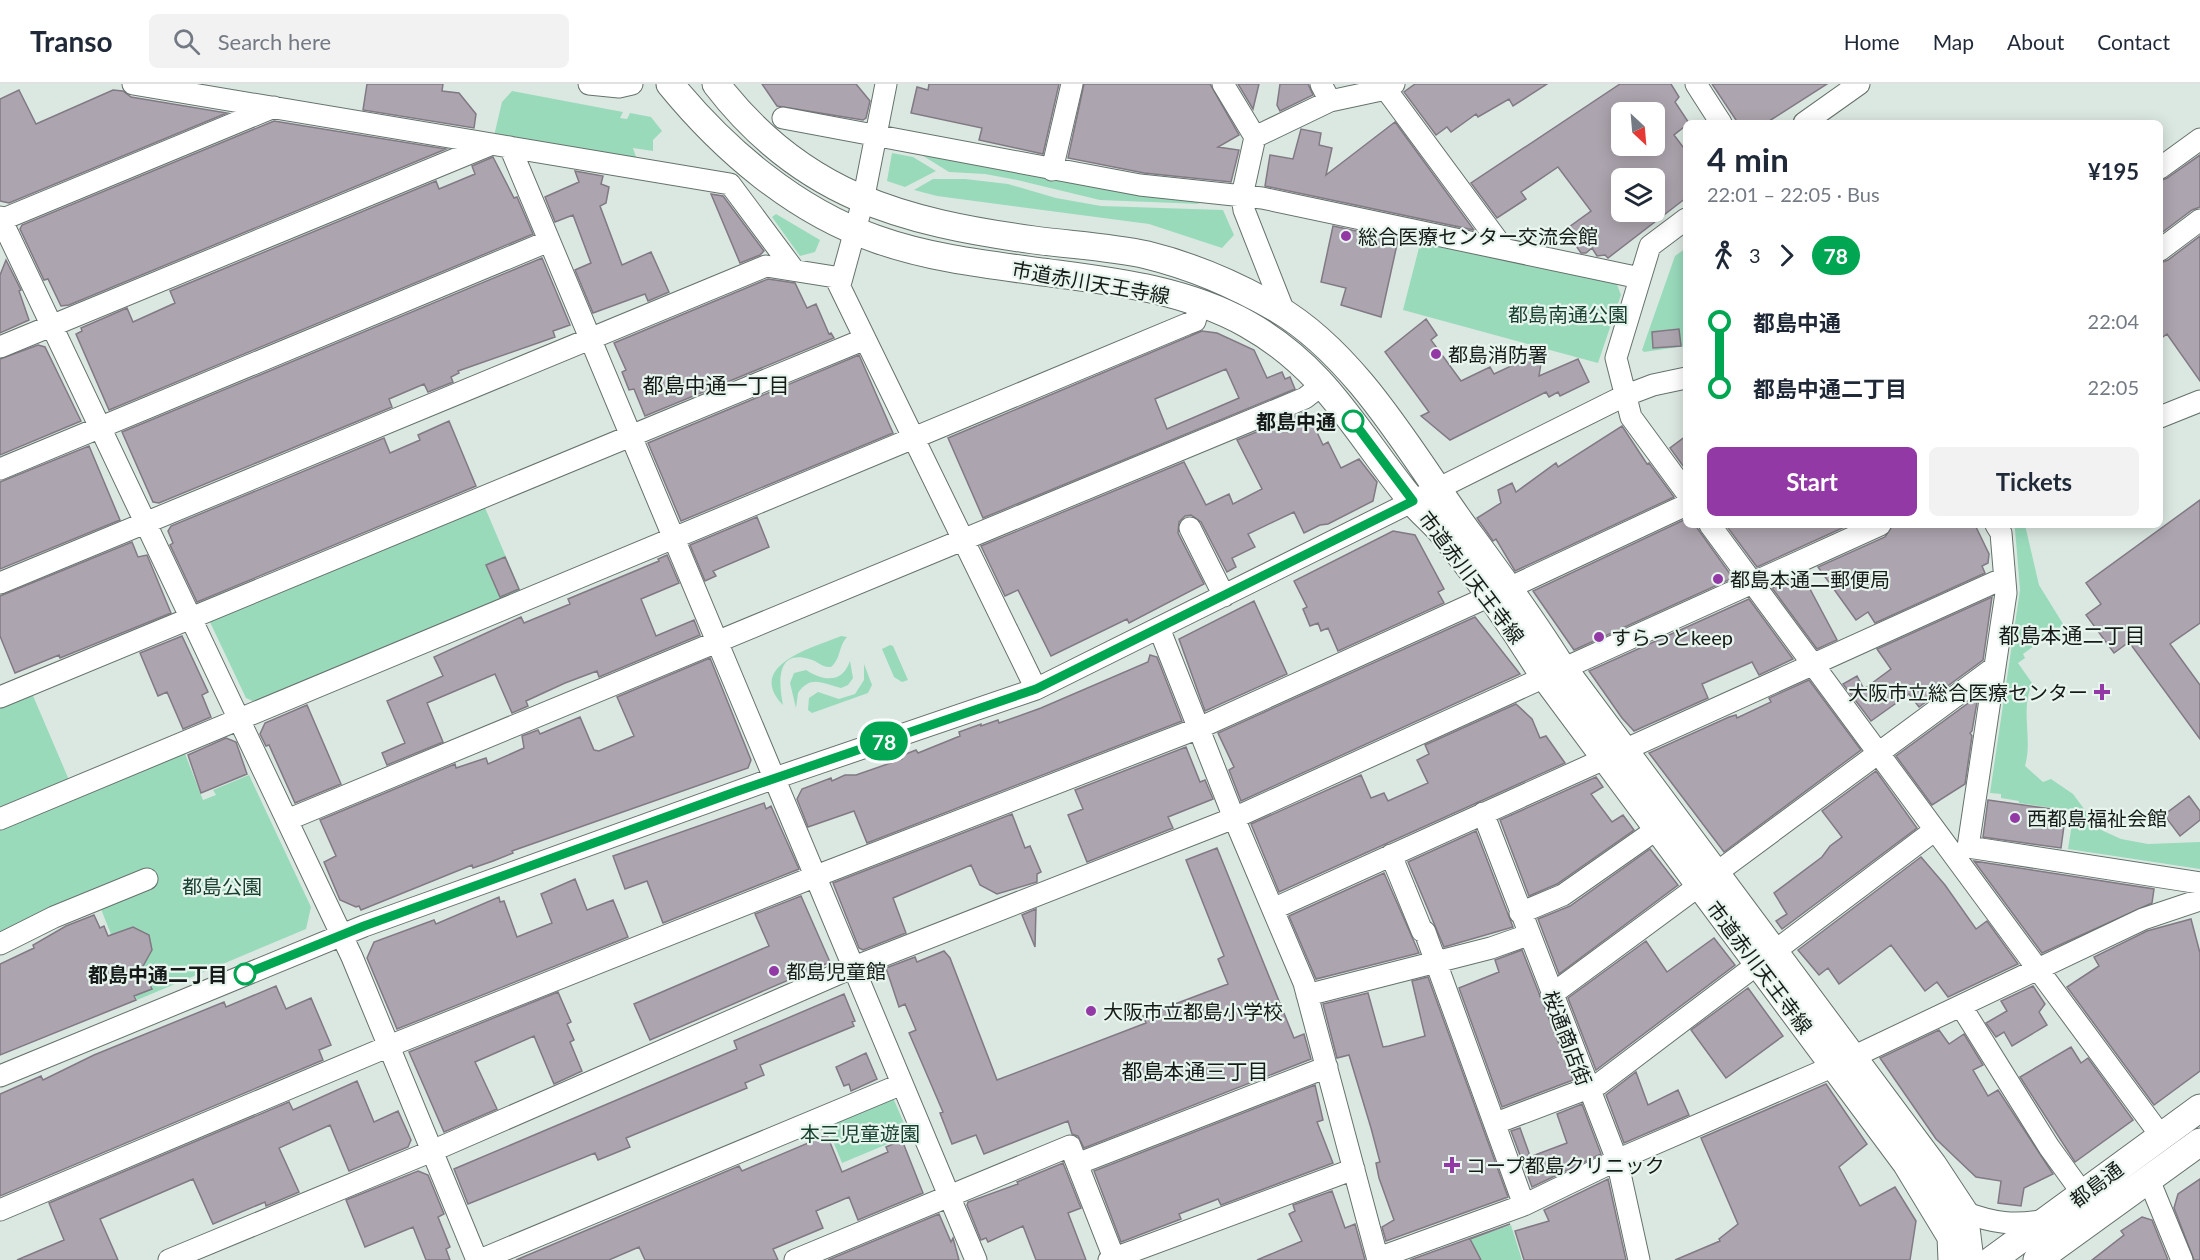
<!DOCTYPE html>
<html lang="en">
<head>
<meta charset="utf-8">
<style>
	body { margin:0; font-family:Lato,"Noto Sans JP",sans-serif; background:#f2f2f3; color:#1f2937; height:100vh; display:flex; flex-direction:column; font-size:22px; white-space:nowrap }
	* { box-sizing:border-box; margin:0 }
	p { font-size:20px; color:#747a83 }
	.icon { flex:none; width:33px; height:33px; fill:none; stroke:currentColor; stroke-width:2; stroke-linecap:round; stroke-linejoin:round }
	.map { position:relative; flex:1; overflow:hidden }
	.sheet { position:absolute; left:1683px; top:36px; width:480px; height:408px; display:flex; flex-direction:column; background:#fff; border-radius:9px; box-shadow:0 3px 15px #0003 }
	.sheet>* { flex:none }
	.badge { padding:0 12px; border-radius:20px; font-size:21px; line-height:39px }
	.needle { width:39px; rotate:154deg }
	.tools { position:absolute; left:1611px; top:18px; display:grid; gap:12px }
	.tools a { display:grid; place-items:center; width:54px; height:54px; border-radius:9px; background:#fff; box-shadow:0 3px 15px #0003; font-size:30px }
	.map>.badge { position:absolute; translate:-50% -50%; box-shadow:0 0 0 3px #fff }
	.legs { display:flex; align-items:center; gap:9px; height:66px; padding:0 24px; font-size:20px }
	.legs p { margin-inline-start:auto }
	.overview { display:flex; align-items:center; justify-content:space-between; height:102px; padding:0 24px }
	h1 { font-size:33px; font-weight:700; line-height:45px }
	.cta { display:flex; gap:12px; margin-top:auto; padding:12px 24px }
	.cta a { flex:1; height:69px; border-radius:9px; background:#9239a5; color:#fff; font-size:24px; font-weight:700; line-height:69px; text-align:center }
	.cta a+a { background:#f2f2f3; color:#1f2937 }
	ul { padding:0 24px; list-style:none }
	li { display:flex; align-items:center; gap:21px; height:66px; font-size:22px }
	li i { display:grid; place-items:center; width:9px; height:100%; margin:0 8px; background:currentColor }
	li i::after { content:''; width:15px; height:15px; margin:-8px; border:4px solid; border-radius:50%; background:#fff }
	li p { margin-inline-start:auto }
	li:first-child i { background:linear-gradient(#0000 50%,currentColor 0) }
	li:last-child i { background:linear-gradient(currentColor 50%,#0000 0) }
	header { display:flex; align-items:center; gap:36px; box-sizing:border-box; height:84px; padding:0 30px; background:#fff; border-bottom:2px solid #e0e1e3 }
	header strong { font-size:28px }
	nav { display:flex; gap:33px; margin-inline-start:auto; font-size:21px }
	.search { width:420px; height:54px; background:#f2f2f3; display:flex; align-items:center; gap:15px; box-sizing:border-box; padding:0 21px; border-radius:9px; color:#747a83; font-size:22px }
	.map>svg:first-child { display:block }
	.green { fill:#99dabb }
	.building { fill:#aca4ae; stroke:#817983; stroke-width:1.5; fill-rule:evenodd }
	.lines { fill:none; stroke-linecap:round; stroke-linejoin:round }
	.minor-casing { stroke:#66726c; stroke-width:23 }
	.major-casing { stroke:#66726c; stroke-width:29 }
	.minor { stroke:#fff; stroke-width:21 }
	.major { stroke:#fff; stroke-width:27 }
	.line-1-casing { stroke:#fff; stroke-width:14 }
	.line-1 { stroke:#00a651; stroke-width:9 }
	.poi-dot { fill:#9239a5; stroke:#e8f5ee; stroke-width:2 }
	.stop-1-dot { fill:#fff; stroke:#00a651; stroke-width:3 }
	.labels { text-anchor:middle; dominant-baseline:central; stroke-width:4.5; stroke-linejoin:round; paint-order:stroke }
	.poi-label { font-size:20px; fill:#161b19; stroke:#e8f5ee; text-anchor:start }
	.street-label { font-size:20px; fill:#161b19; stroke:#e8f5ee }
	.park-label { font-size:20px; fill:#163f2e; stroke:#e8f5ee }
	.stop-label { font-size:20px; font-weight:bold; fill:#161b19; stroke:#e8f5ee; text-anchor:end }
	.neighbourhood-label { font-size:21px; fill:#161b19; stroke:#e8f5ee }
</style>
</head>
<body>
<header>
<strong>Transo</strong>
<div class="search"><svg class="icon" aria-label="search" viewBox="0 0 24 24"><circle cx="10" cy="10" r="6"/><path d="M15 15l6 6"/></svg>Search here</div>
<nav><a>Home</a><a>Map</a><a>About</a><a>Contact</a></nav>
</header>
<div class="map">
<svg width="2200" height="1176" viewBox="0 0 2200 1176">
	<rect width="100%" height="100%" fill="#dbe8e1"/>
	<path class="green" d="M512,7L623,28L620,34L627,35L630,29L651,33L662,47L653,56V67L633,64L637,76L494,52L502,18Z
		M912,65L1193,117L1200,120L1100,116L1017,96L985,90L949,88Z
		M892,69L913,73L936,87L905,103L887,97Z
		M933,95H965L1008,100L1056,114L1101,122L1223,126L1234,151L1222,164L1149,140L937,112L914,106Z
		M776,130L820,156L815,168L800,172L772,133Z
		M1421,156L1616,198L1621,211L1598,279L1403,226Z
		M1686,164V262L1644,268L1642,266L1675,172Z
		M483,419L521,508L257,619L246,614L209,536Z
		M2013,441H2025L2039,501L2068,548L2053,559L2048,552L2023,570L2025,574L2018,579L2032,599C2020,630 2033,653 2025,682L2043,698L2051,695L2073,710L2099,745L2121,755L2148,760L2200,758V785L2068,765L2074,727L2019,719V717L2001,714V710L1990,709L2020,506L2015,445Z
		M841,552L847,553C838,563 841,575 831,583C821,584 819,577 809,575C775,565 779,601 783,621C744,581 815,563 841,552Z
		M890,561L893,562L908,596L902,598L894,593L882,565Z
		M850,577L853,594L848,601L841,604C823,600 811,590 798,609L796,624L790,599L794,589L806,586C823,597 842,600 850,577Z
		M864,580L872,601L868,609L812,629L808,626L809,614L818,608L839,615L855,610L864,596Z
		M31,607L69,696L0,725V620Z
		M184,667L203,716L216,711L213,706L249,691L311,823L306,845L137,916L99,820L0,854V744Z
		M889,1013L894,1016L909,1051L842,1079L826,1040Z
		M1511,1141L1522,1176H1442V1164Z"/>
	<path class="building" d="M367,0H443L442,7L459,9L476,30L474,44L363,26Z
		M762,0H856L870,17L866,34L863,36L777,22Z
		M929,0H1059L1043,70L979,56L982,44L911,29L917,3L928,6Z
		M1084,0H1210L1239,51L1218,63L1239,66L1231,98L1144,89L1068,74Z
		M1238,0H1259L1253,25Z
		M1280,0H1308L1313,11L1280,27L1277,21Z
		M1415,0H1547L1513,22L1509,15L1478,33L1476,30L1451,48L1447,43L1436,51L1404,8Z
		M1620,0H1671L1679,13L1675,18L1689,39L1674,51L1686,67V114L1608,174L1605,171L1597,172L1592,164L1586,169H1581L1565,146L1591,127L1558,83L1521,108L1526,115L1497,134L1471,99ZM1622,28H1654V62H1622ZM1622,94H1654V128H1622Z
		M1712,0H1827L1766,39H1738Z
		M19,6L36,40L113,6L123,7L131,13L227,29L9,119L0,117V15Z
		M274,37L446,65L69,221L61,222L48,195L44,196L20,145L22,141Z
		M1395,38L1474,146L1265,102L1270,71L1293,75L1301,45L1321,49L1319,61L1332,64L1326,91Z
		M2200,71V123L2192,126L2160,150V97L2167,94Z
		M493,73L514,114L517,113L533,150L109,326L76,250L82,247L81,244L127,224L133,238L175,219L170,207L436,97L439,105L475,90L472,82Z
		M575,87L603,92L601,100L609,103L606,119L600,122L622,181L651,168L669,208L648,217L645,210L593,229L575,186L591,179L573,131L555,138L545,113L579,98Z
		M711,110L723,112L764,167L760,171L740,179Z
		M1333,142L1398,156L1381,233L1341,221L1346,204L1321,198Z
		M2200,152V297L2167,250L2160,255V179L2168,176Z
		M542,174L570,241L553,247L555,253L458,287L459,289L451,293L453,298L428,308L424,300L389,315L392,323L159,419L153,418L122,348Z
		M6,176L21,206L19,207L29,236L0,249V191Z
		M768,195L795,199L807,224L816,220L829,250L831,249L834,254L645,332L634,305L629,306L622,288L626,286L614,259Z
		M1426,235L1437,251L1431,256L1461,297L1490,283L1494,290L1543,267L1539,292L1578,275L1589,298L1560,312L1558,308L1549,313L1546,308L1450,356L1421,332L1429,328L1385,268Z
		M1679,245L1681,262L1653,264L1652,248Z
		M1202,247L1217,249L1254,266L1267,294L1282,288L1285,295L1290,293L1295,305L983,434L948,354ZM1226,285L1239,314L1167,345L1155,315Z
		M38,261L45,263L81,337L0,371V275Z
		M859,271L893,349L681,437L648,359Z
		M1307,327L1323,361L1328,358L1341,384L1359,375L1377,398L1373,417L1328,440L1320,441L1304,449L1294,428L1248,450L1255,463L1232,474L1236,483L1227,488L1201,438L1191,431L1185,432L1179,438L1178,449L1204,500L1129,539L1127,535L1051,572L1018,506L1005,512L981,462L1184,378L1206,421L1229,410L1233,420L1262,405L1237,356Z
		M449,337L476,402L197,518L170,461L173,459L168,447L171,442L384,354L390,369L420,356L418,351Z
		M1622,342L1647,380L1649,379L1674,413L1515,487L1496,455L1493,457L1477,434L1501,419L1498,406L1512,399L1516,408L1556,379L1558,383Z
		M1686,352V386L1670,364Z
		M89,362L120,436L0,485V398Z
		M2200,416V539L2170,560L2200,601V655L2129,558L2114,569L2086,531L2101,520L2086,499Z
		M757,433L769,463L713,487L716,492L705,497L690,461Z
		M1686,435V441H1695L1733,494L1574,566L1533,507Z
		M1732,441H1849L1757,483L1728,444Z
		M1893,441H1975L1989,470L1988,479L1982,482L1985,489L1875,539L1868,528L1856,536L1818,483L1885,453Z
		M1393,447L1415,451L1444,505L1438,508L1444,519L1338,567L1328,544L1321,547L1318,539L1310,542L1303,525L1307,523L1294,497Z
		M132,458L138,473L147,471L171,529L60,574L59,571L15,589L0,552V512Z
		M667,471L679,499L641,515L656,552L694,536L700,551L599,593L597,587L565,599L526,617L528,622L512,629L495,590L427,619L443,658L387,681L382,669L405,659L387,617L443,592L434,573L521,533L524,539L570,520L568,515L659,477L658,475Z
		M505,473L519,505L500,513L486,481Z
		M1802,490L1837,556L1817,565L1772,504Z
		M1992,513L1983,576L1919,623L1909,610L1871,637L1843,600L1857,592L1864,605L1891,585L1877,565Z
		M1749,515L1793,575L1759,591L1752,578L1702,600L1708,614L1634,647L1622,634L1589,587Z
		M1254,517L1287,590L1205,627L1179,555Z
		M1475,533L1520,590L1241,717L1229,686L1234,683L1218,649Z
		M182,552L208,608L202,611L211,633L183,645L167,608L158,612L140,569Z
		M1150,571L1157,573L1182,637L867,759L854,727L808,743L797,715L802,705L831,694L832,697L845,691H856L902,675L901,672L916,666L918,669L960,652L959,648L981,640V642L998,636L999,639L1041,624L1148,578Z
		M710,574L751,676L748,684L512,767L513,769L493,777L473,784L472,781L361,826L359,822L356,823L340,816L324,778L336,772L320,736L455,680L456,684L486,674L488,680L524,664L522,652L538,646L540,650L580,633L594,666L599,667L634,652L617,613Z
		M1809,596L1861,666L1724,768L1649,669L1729,633L1736,631L1737,634L1771,618L1769,614Z
		M1978,612L1972,647L1970,649L1972,652L1965,700L1932,721L1896,672Z
		M1516,620L1532,635L1540,654L1546,652L1565,679L1279,808L1251,740L1361,691L1371,714L1384,709L1388,717L1428,699L1417,676L1429,670L1425,661Z
		M307,621L341,700L295,719L269,661L266,662L260,650L265,639Z
		M226,654L236,658L247,690L201,709L188,671Z
		M1186,663L1200,698L1205,696L1213,715L1168,733L1173,744L1087,778L1068,731L1083,725L1075,706Z
		M1876,687L1917,744L1782,845L1776,837L1787,830L1774,809L1822,773L1830,762L1842,753L1822,727Z
		M1596,693L1603,703L1591,710L1612,738L1623,731L1634,746L1557,800L1529,812L1500,736Z
		M2189,712L2200,727V736L2180,752L2164,731Z
		M1988,716L2066,727L2061,764L1983,753Z
		M764,719L766,725L771,722L799,785L663,839L647,797L625,805L613,772Z
		M1012,730L1025,764L1030,762L1041,788L1037,790V798L997,810L980,801L971,781L893,814L906,849L863,866L859,864L833,799Z
		M1476,747L1513,843L1444,863L1408,778Z
		M1217,764L1294,954L1304,950L1311,975L1084,1064L1078,1052L1072,1050L1068,1037L984,1070L976,1051L952,1060L940,1029L943,1028L909,949L916,946L905,920L899,923L886,884L915,873L917,878L944,867L950,874L997,996L1146,939L1143,932L1228,900L1218,875L1224,872L1186,776Z
		M1650,765L1678,801L1559,890L1538,835L1570,822Z
		M1921,773L1945,801L1976,845L1987,837L2018,880L1948,913L1937,898L1925,907L1891,861L1839,900L1828,884L1819,891L1798,866Z
		M1974,777L2154,805L2152,819L2042,869Z
		M1384,789L1419,869L1316,895L1289,832Z
		M575,795L587,826L613,816L628,853L397,945L367,874L374,858L434,836L436,840L499,813L500,818L504,817L517,853L552,839L541,810Z
		M801,812L830,878L650,956L634,920L769,862L755,830Z
		M1036,825L1035,863L1022,831Z
		M94,831L100,844L104,842L108,852L133,843L149,851L152,866L142,884L152,905L134,912L136,916L0,971V880L34,864L33,861L66,842Z
		M2191,835L2200,869V987L2154,1021L2067,903L2099,882L2094,873L2147,847Z
		M1714,854L1735,881L1596,986L1568,914L1646,857L1667,888Z
		M1522,866L1573,996L1502,1023L1459,904L1499,888L1495,876Z
		M1428,893L1508,1113L1386,1157L1382,1143L1394,1136L1379,1094L1376,1079L1380,1078L1371,1044L1349,971L1337,974L1323,920L1368,909L1383,963L1389,962L1425,952L1412,897Z
		M276,902L286,925L311,914L331,961L319,966L323,976L0,1112V1010L41,992L43,996L94,971L224,918L226,923Z
		M2033,902L2045,920L2039,928L2047,941L2012,962L2004,948L1996,953L1986,939L2007,927L2001,917Z
		M1748,904L1783,952L1726,994L1691,946Z
		M558,908L571,938L567,940L574,956L570,958L582,987L554,1000L534,952L475,978L497,1025L444,1048L409,968Z
		M844,910L855,937L852,938L854,942L760,981L764,991L745,999L747,1004L626,1054L630,1063L598,1076L595,1069L468,1120L454,1085L737,965L734,957Z
		M1939,946L1949,960L1964,950L1983,981L1973,986L1988,1012L1998,1006L2053,1090L2024,1104L2021,1122L1998,1119L2001,1097L1976,1093L1936,1055L1880,974Z
		M2071,963L2081,979L2088,974L2133,1036L2075,1078L2020,993Z
		M866,969L877,995L851,1007L849,1000L844,1002L836,983Z
		M1636,988L1648,1021L1678,1006L1689,1031L1624,1059L1606,1011Z
		M357,997L374,1038L398,1027L411,1056L408,1063L349,1087L330,1041L279,1064L299,1108L266,1122L265,1118L213,1140L193,1095L100,1135L118,1176H17L64,1156L49,1119L289,1018L293,1026Z
		M1826,1000L1867,1060L1839,1083L1860,1122L1895,1103L1916,1137L1910,1176H1675L1720,1157L1719,1155L1738,1140L1701,1054Z
		M1315,1001L1323,1036L1317,1038L1333,1079L1221,1121L1218,1115L1179,1130L1181,1135L1121,1158L1094,1087Z
		M1582,1020L1601,1070L1532,1103L1511,1047L1520,1044L1529,1069L1527,1074L1567,1059L1557,1030Z
		M827,1051L842,1088L888,1068L886,1063L902,1056L923,1109L858,1136L849,1113L816,1127L823,1144L773,1165L778,1176H645L639,1163L609,1176H516L739,1082L742,1087Z
		M1063,1079L1081,1124L1068,1129L1086,1176H1036L1023,1142L988,1158L986,1154L981,1156L967,1121L968,1118L1018,1100L1017,1098Z
		M418,1087L428,1091L444,1130L438,1133L450,1163L446,1165L450,1176H426L413,1143L365,1163L346,1116Z
		M1608,1095L1626,1176H1524L1515,1147L1549,1137L1544,1126Z
		M2200,1095V1176H2194L2174,1124L2178,1110Z
		M1332,1107L1345,1144L1355,1140L1365,1176H1257L1302,1157L1289,1130L1295,1127L1293,1121Z
		M939,1130L951,1158L953,1154L959,1176H828Z
		M2142,1133L2152,1136L2168,1176H2092L2124,1151L2121,1147Z
		M1510,1140L1470,1155L1481,1176H1410Z"/>
	<g class="lines">
		<defs>
			<path id="minor" d="M133,0L730,100L794,186
				M589,0L619,3L632,0
				M1223,0L1255,53L1242,112L1244,126L1285,230
				M1321,0L1330,17
				M1382,0L1504,165
				M1696,0L1721,39
				M783,34L1140,101L1262,114L1640,194
				M1804,39L1859,0
				M1255,53L1330,17L1386,5L1394,0
				M510,63L976,1176
				M2160,84L2200,55
				M1052,86L1072,0
				M0,133L352,873L477,1176
				M1686,135L1650,162L1616,274L1631,333L1686,408
				M1,136L274,23
				M2160,166L2200,136
				M840,201L863,117L886,0
				M0,263L492,60
				M2160,333L2200,317
				M0,385L549,157
				M1710,441L2161,1052
				M1996,441L2001,449L2006,509L1968,763L2200,799
				M1190,444L1224,512
				M0,499L766,182L835,193L1036,605
				M1509,504L1686,421
				M1159,544L1234,734L1304,899L1378,1176
				M0,613L865,255
				M1483,729L1617,1076L1639,1176
				M0,735L1187,240L1195,237L1200,220
				M287,736L1305,314L1323,300
				M1391,771L1422,847L1425,848L1524,1121
				M1273,825L2004,494
				M1520,829L1563,811L1657,745
				M0,860L54,833L147,795
				M1307,911L1491,864L1528,851
				M1551,911L1995,583
				M1961,922L2049,1063L2083,1110
				M0,992L364,842L772,695L1036,605L1624,312L1653,301L1686,294
				M1496,1039L1599,1000L1935,746
				M1077,1080L1327,983
				M2149,1096L2182,1176
				M0,1126L399,958L824,789L1199,644L1490,512
				M1964,1128C1993,1139 2014,1142 2045,1136
				M1378,1174L1524,1121L1617,1076L1834,982L2143,835L2200,816
				M169,1176L432,1067L854,883L1234,734L1880,441
				M480,1176L902,1000
				M795,1176L1070,1062L1114,1174
				M1109,1176L1354,1085"/>
			<path id="major" d="M670,0C724,66 795,127 876,155C932,175 991,181 1050,189C1118,198 1186,206 1247,240C1327,285 1357,350 1412,417C1423,430 1436,440 1446,453C1481,497 1513,542 1542,589L1906,1079L1951,1153L1952,1176
				M716,0C801,111 902,138 1034,156C1071,161 1111,163 1147,171C1192,182 1236,201 1276,224C1355,270 1409,366 1461,439C1494,484 1527,528 1557,576L1933,1081L1964,1128L1970,1176
				M1992,1176L2200,1024
				M2037,1176L2200,1058"/>
		</defs>
		<use href="#minor" class="minor-casing"/>
		<use href="#major" class="major-casing"/>
		<use href="#minor" class="minor"/>
		<use href="#major" class="major"/>
	</g>
	<g class="lines">
		<defs>
			<path id="line-1" d="M245,890L364,842L735,708L1036,605L1413,417L1353,337"/>
		</defs>
		<use href="#line-1" class="line-1-casing"/>
		<use href="#line-1" class="line-1"/>
	</g>
	<g class="poi-dot">
		<circle cx="1346" cy="152" r="6"/>
		<circle cx="1436" cy="270" r="6"/>
		<circle cx="1718" cy="495" r="6"/>
		<circle cx="1599" cy="553" r="6"/>
		<path d="M2099 599h6v6h6v6h-6v6h-6v-6h-6v-6h6z"/>
		<circle cx="2015" cy="734" r="6"/>
		<circle cx="774" cy="887" r="6"/>
		<circle cx="1091" cy="927" r="6"/>
		<path d="M1449 1072h6v6h6v6h-6v6h-6v-6h-6v-6h6z"/>
	</g>
	<g class="stop-1-dot">
		<circle cx="1353" cy="337" r="10"/>
		<circle cx="245" cy="890" r="10"/>
	</g>
	<g class="labels">
		<g class="poi-label">
			<text x="1358" y="152">総合医療センター交流会館</text>
			<text x="1448" y="270">都島消防署</text>
			<text x="1730" y="495">都島本通二郵便局</text>
			<text x="1611" y="553">すらっとkeep</text>
			<text x="2088" y="608" text-anchor="end">大阪市立総合医療センター</text>
			<text x="2027" y="734">西都島福祉会館</text>
			<text x="786" y="887">都島児童館</text>
			<text x="1103" y="927">大阪市立都島小学校</text>
			<text x="1466" y="1081">コープ都島クリニック</text>
		</g>
		<g class="street-label">
			<text transform="translate(1091 198) rotate(10)">市道赤川天王寺線</text>
			<text transform="translate(1472 493) rotate(53)">市道赤川天王寺線</text>
			<text transform="translate(1760 883) rotate(53)">市道赤川天王寺線</text>
			<text transform="translate(1568 954) rotate(69)">桜通商店街</text>
			<text transform="translate(2096 1100) rotate(-37)">都島通</text>
		</g>
		<g class="park-label">
			<text x="1568" y="230">都島南通公園</text>
			<text x="222" y="802">都島公園</text>
			<text x="860" y="1049">本三児童遊園</text>
		</g>
		<g class="stop-label">
			<text x="1336" y="337">都島中通</text>
			<text x="228" y="890">都島中通二丁目</text>
		</g>
		<g class="neighbourhood-label">
			<text x="716" y="300">都島中通一丁目</text>
			<text x="2072" y="550">都島本通二丁目</text>
			<text x="1195" y="986">都島本通三丁目</text>
		</g>
	</g>
</svg>
<div class="tools">
<a><svg class="needle" viewBox="-14 -14 28 28"><path d="M0-13l5 13h-10z" fill="#e53935"/><path d="M0 13l5-13h-10z" fill="#747a83"/></svg></a>
<a><svg class="icon" aria-label="layers" viewBox="0 0 24 24"><path d="M12 4l9 5-9 5-9-5zM3 14l9 5 9-5"/></svg></a>
</div>
<b class="badge" style="left:884px;top:657px;background:#00a651;color:#fff">78</b>
<section class="sheet">
<div class="overview"><div><h1>4 min</h1><p>22:01 – 22:05 · Bus</p></div><b>¥195</b></div>
<div class="legs"><svg class="icon" aria-label="walk" viewBox="0 0 24 24"><circle cx="13" cy="4" r="2"/><path d="M13 8l-2 6 4 7M11 14l-3 7M7 12l3-4h3l4 4"/></svg>3<svg class="icon" aria-label="forward" viewBox="0 0 24 24"><path d="M9 5l7 7-7 7"/></svg><b class="badge" style="background:#00a651;color:#fff">78</b></div>
<ul>
<li><i style="color:#00a651"></i><b>都島中通</b><p>22:04</p></li>
<li><i style="color:#00a651"></i><b>都島中通二丁目</b><p>22:05</p></li>
</ul>
<div class="cta"><a>Start</a><a>Tickets</a></div>
</section>
</div>
</body>
</html>
